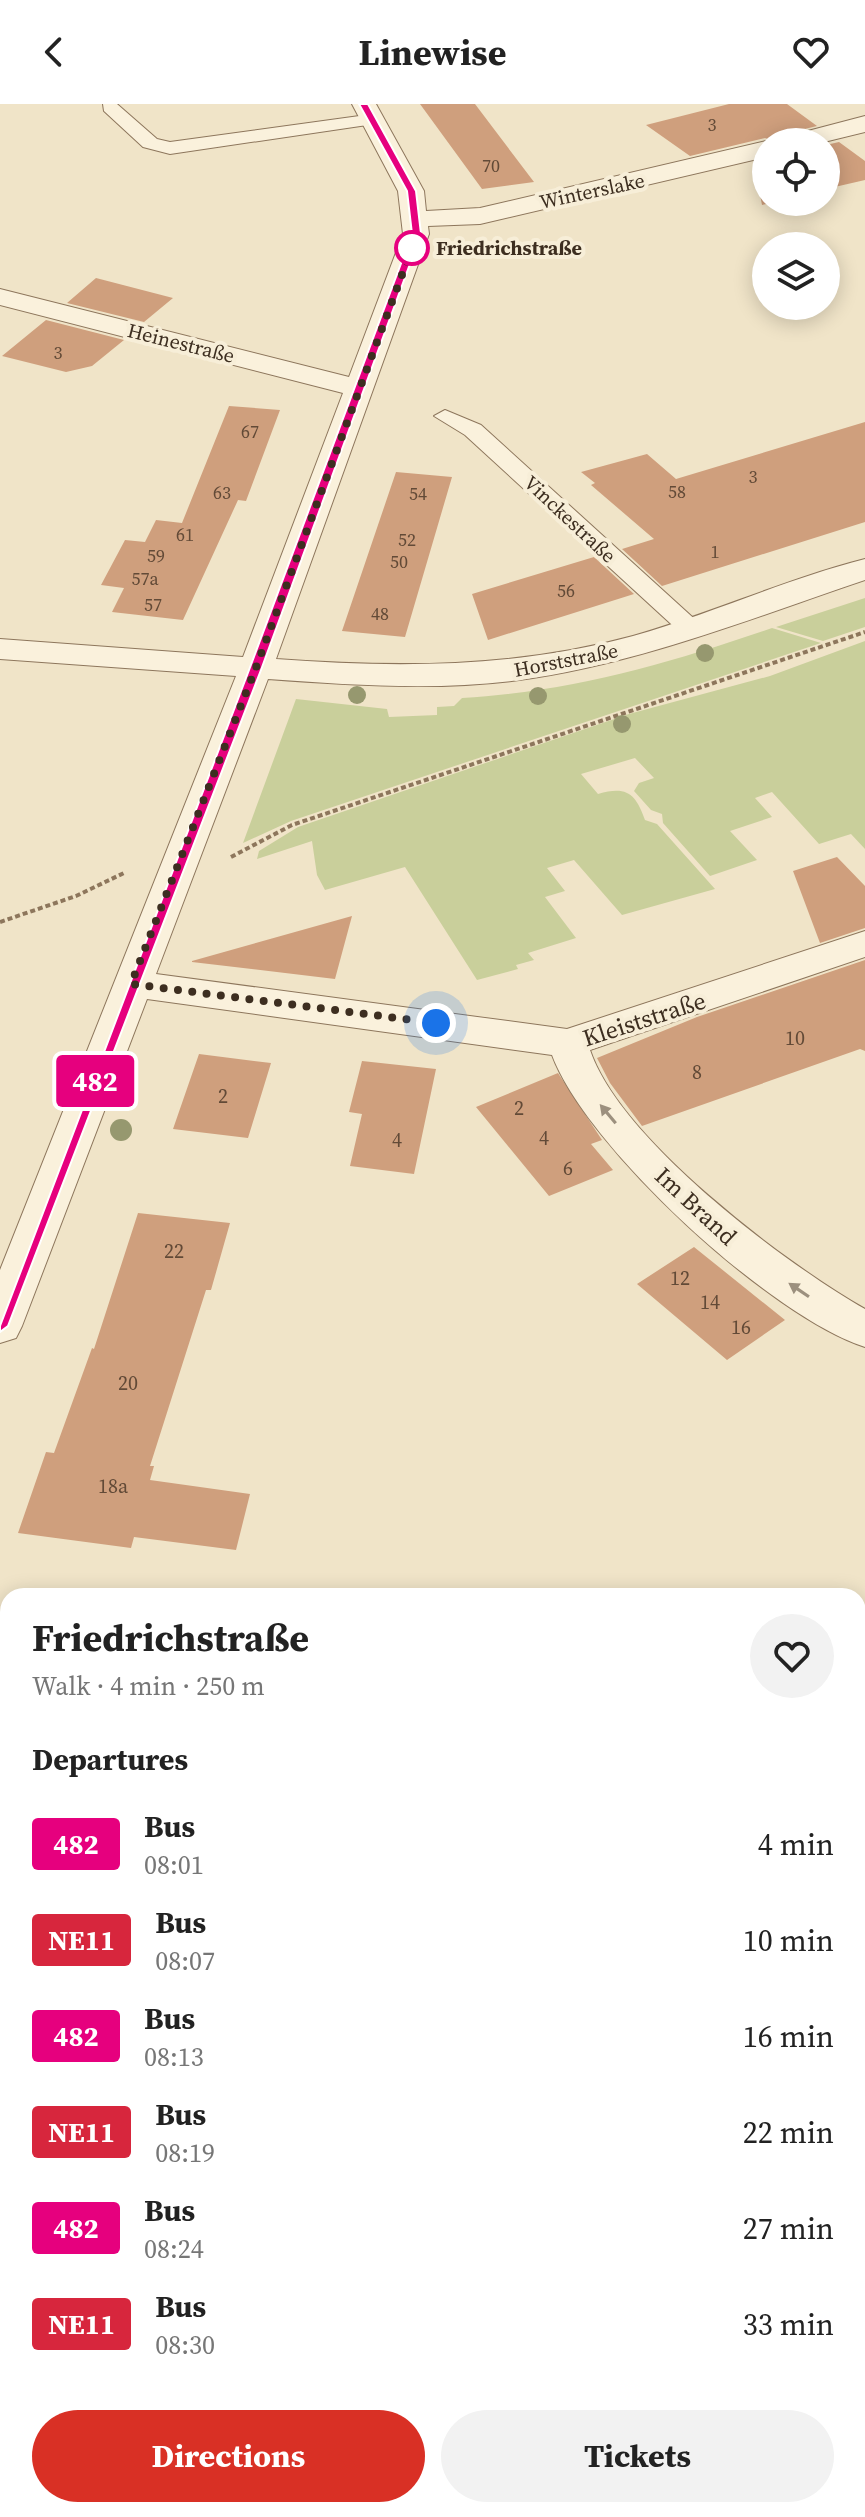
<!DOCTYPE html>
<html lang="en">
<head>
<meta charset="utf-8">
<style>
	body { margin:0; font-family:"Source Serif 4",serif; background:#f2f2f2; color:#222; height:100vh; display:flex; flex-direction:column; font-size:30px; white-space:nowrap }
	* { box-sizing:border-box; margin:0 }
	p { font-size:26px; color:#767676 }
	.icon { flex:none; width:44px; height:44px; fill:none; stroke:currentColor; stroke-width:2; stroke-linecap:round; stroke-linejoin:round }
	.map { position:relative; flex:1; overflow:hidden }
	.details { position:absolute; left:0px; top:1484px; width:866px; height:930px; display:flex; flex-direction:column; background:#fff; border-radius:24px 24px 0 0; box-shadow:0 4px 20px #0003 }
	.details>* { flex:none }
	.badge { padding:0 16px; border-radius:6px; font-size:28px; line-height:52px }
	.fabs { position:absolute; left:752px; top:24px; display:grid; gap:16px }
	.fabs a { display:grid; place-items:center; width:88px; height:88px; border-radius:50%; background:#fff; box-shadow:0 4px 20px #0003; font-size:40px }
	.you { position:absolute; width:40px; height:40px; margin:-20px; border:6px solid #fff; border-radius:50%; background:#1a73e8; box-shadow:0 0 0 12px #1a73e833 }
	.map>.badge { position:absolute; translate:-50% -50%; box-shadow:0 0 0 4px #fff }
	h2 { padding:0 32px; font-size:30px; line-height:72px }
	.round { display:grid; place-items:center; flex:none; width:84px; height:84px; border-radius:42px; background:#f2f2f2 }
	.overview { display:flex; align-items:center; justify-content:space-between; height:136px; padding:0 32px }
	h1 { font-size:38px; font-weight:700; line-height:60px }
	.action { display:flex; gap:16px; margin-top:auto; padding:16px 32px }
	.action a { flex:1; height:92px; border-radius:48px; background:#d93025; color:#fff; font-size:32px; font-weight:700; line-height:92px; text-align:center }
	.action a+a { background:#f2f2f2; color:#222 }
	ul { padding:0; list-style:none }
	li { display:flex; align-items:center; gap:24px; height:96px; padding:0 32px }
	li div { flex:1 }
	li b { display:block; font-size:30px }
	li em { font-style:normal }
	li .badge { min-width:88px; font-weight:700; text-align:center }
	header { display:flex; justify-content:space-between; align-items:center; height:104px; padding:0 32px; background:#fff; font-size:36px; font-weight:700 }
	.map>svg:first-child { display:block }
	.green { fill:#c9cf9b }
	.building { fill:#cf9f7d }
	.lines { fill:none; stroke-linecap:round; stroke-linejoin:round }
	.lane-casing { stroke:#8d765c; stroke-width:2 }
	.street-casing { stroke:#8d765c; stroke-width:2 }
	.path { stroke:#8d765c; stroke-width:4; stroke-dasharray:5 3; stroke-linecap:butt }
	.lane { fill:#faf1dc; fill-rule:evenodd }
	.street { fill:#faf1dc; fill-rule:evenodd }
	.tree { fill:#96986f }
	.oneway { fill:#9c907e }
	.line { fill:#e6007e; stroke:#fff; stroke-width:2 }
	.walk { stroke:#3d2e20; stroke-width:8; stroke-dasharray:0 14.4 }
	.stop-dot { fill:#fff; stroke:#e6007e; stroke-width:4 }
	.labels { text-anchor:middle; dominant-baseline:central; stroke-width:8; stroke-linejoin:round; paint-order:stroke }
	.far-number-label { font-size:18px; fill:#624a37 }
	.far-street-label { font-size:20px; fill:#3d2e20; stroke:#f7eed8 }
	.far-stop-label { font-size:20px; font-weight:bold; fill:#3d2e20; stroke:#f7eed8; text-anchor:start }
	.number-label { font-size:20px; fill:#624a37 }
	.street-label { font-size:24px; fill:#3d2e20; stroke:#f7eed8 }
</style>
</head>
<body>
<header><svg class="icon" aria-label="back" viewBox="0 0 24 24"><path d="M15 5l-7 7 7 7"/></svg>Linewise<svg class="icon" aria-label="heart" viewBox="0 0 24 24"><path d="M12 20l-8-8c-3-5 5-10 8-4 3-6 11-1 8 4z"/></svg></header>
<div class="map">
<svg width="865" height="2413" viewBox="0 0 865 2413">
	<rect width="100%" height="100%" fill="#f0e4c8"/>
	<path class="green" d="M865,494V523L823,537L776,523Z
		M772,524L821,539L291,717L243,739L296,595L387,605L389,613L437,611V603L454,602L462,594C570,588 670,559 772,524Z
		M865,537V745L851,730L819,740L772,688L755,694L772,713L730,727L757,756L710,772L663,719L662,710L651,706L634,687L639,679L654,674L635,654L581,670L598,690C628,681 636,691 645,716L657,720L715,785L622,811L574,756L547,764L565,787L545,793L576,834L528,849L534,856L516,861L518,865L477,876L405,763L325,786L317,771L312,737L257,755L259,747L298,723L629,610L770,572Z"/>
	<path class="building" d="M420,0H475L534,78L482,85Z
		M729,0H787L817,22L784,30L778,38L765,34L690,52L646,21Z
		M839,38L865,57V76L826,85V41Z
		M766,56V98H774L762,101L754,59Z
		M96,174L173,194L144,218L67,199Z
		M46,216L124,236L92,262L66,268L2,252Z
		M229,302L280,306L246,397L238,396L183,516L112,508L124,484L101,481L125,436L145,438L156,416L182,419Z
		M865,318V418L662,482L622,445L654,435L591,381L595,379L581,368L647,350L676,375Z
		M396,368L452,373L405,533L342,527Z
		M594,453L634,490L488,536L472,490Z
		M837,753L865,782V824L820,839L793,767Z
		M352,812L335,875L192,858V857Z
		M865,856V947L860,945L642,1022L610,979L597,954L697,913Z
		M199,950L271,959L248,1034L173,1025Z
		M362,957L436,965L414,1070L350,1062L362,1010L349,1008Z
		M558,969L602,1036L591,1040L613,1066L549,1092L476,1003Z
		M138,1109L230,1119L211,1186H206L150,1362H154L150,1376L250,1390L236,1446L134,1433L131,1444L18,1429L46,1348L54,1349L92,1244L94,1245Z
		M694,1143L785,1216L727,1256L637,1180Z"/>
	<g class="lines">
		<defs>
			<path id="lane" d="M103,0H117L157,35L170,38L374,10L383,15L374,20L170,50L143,43L104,7Z
				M445,306L481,321L700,520L703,525L700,530H682L465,331L434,312Z"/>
			<path id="street" d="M352,0H376L424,87L426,107L480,104L766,37L769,38L766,53L480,120L428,122L429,130L276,555C396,564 516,564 633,532C711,510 786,475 865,455V476C752,514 638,560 519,576C438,587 350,581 268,575L156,870L567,925L865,827V853L590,946C620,1035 784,1159 865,1205V1243C771,1213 586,1043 552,951L147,895L22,1222L16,1234L0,1239V1166L236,572L0,555V535L243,553L343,289L0,201V185L349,273L403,130L398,87Z
				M865,12V28L824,38H781L785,33Z
				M0,1786L8,1787V1837L0,1836Z
				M858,2121L865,2124V2186L858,2183Z"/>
		</defs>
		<use href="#lane" class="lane-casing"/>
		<use href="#street" class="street-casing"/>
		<path class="path" d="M231,753L292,721L865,528
			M0,818L76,792L126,768"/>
		<use href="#lane" class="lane"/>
		<use href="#street" class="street"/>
	</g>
	<g class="tree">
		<circle cx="705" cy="549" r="9"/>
		<circle cx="357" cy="591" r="9"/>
		<circle cx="538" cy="592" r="9"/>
		<circle cx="622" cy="620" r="9"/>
		<circle cx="121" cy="1026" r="11"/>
	</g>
	<defs><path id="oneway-solid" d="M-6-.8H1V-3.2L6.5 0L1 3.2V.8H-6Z" transform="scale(2)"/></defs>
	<g class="oneway">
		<use href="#oneway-solid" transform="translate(608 1010) rotate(-130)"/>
		<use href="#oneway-solid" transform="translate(799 1186) rotate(-146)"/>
	</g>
	<path class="line" d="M359,0H368L416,87L421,130L261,566L8,1222L0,1228V1222L249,566L412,130L407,87Z"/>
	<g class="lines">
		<path class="walk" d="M412,144L255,566L131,880L436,919"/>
	</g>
	<circle class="stop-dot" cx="412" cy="144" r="16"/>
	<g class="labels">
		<g class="far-number-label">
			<text x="712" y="20">3</text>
			<text x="491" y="61">70</text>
			<text x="58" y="248">3</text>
			<text x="250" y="327">67</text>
			<text x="753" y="372">3</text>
			<text x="677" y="387">58</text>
			<text x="222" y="388">63</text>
			<text x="418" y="389">54</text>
			<text x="185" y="430">61</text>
			<text x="407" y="435">52</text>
			<text x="715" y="447">1</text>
			<text x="156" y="451">59</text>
			<text x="399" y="457">50</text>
			<text x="145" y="474">57a</text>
			<text x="566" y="486">56</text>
			<text x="153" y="500">57</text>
			<text x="380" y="509">48</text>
		</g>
		<g class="far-street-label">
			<text transform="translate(592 87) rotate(-12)">Winterslake</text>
			<text transform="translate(181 239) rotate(14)">Heinestraße</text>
			<text transform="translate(570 415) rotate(43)">Vinckestraße</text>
			<text transform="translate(566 556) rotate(-11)">Horststraße</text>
		</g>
		<g class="far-stop-label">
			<text x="436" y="144">Friedrichstraße</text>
		</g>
		<g class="number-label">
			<text x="795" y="934">10</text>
			<text x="697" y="968">8</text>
			<text x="223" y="992">2</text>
			<text x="519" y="1004">2</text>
			<text x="544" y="1034">4</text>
			<text x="397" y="1036">4</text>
			<text x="568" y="1064">6</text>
			<text x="174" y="1147">22</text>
			<text x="680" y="1174">12</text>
			<text x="710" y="1198">14</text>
			<text x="741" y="1223">16</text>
			<text x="128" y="1279">20</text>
			<text x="113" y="1382">18a</text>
		</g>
		<g class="street-label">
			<text transform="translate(644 915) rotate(-18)">Kleiststraße</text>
			<text transform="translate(696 1102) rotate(43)">Im Brand</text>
		</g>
	</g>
</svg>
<div class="fabs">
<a><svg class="icon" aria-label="locate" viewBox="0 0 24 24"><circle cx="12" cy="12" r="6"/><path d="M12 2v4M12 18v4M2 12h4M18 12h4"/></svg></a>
<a><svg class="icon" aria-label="layers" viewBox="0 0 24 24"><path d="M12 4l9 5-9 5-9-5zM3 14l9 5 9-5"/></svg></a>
</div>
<div class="you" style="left:436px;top:919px"></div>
<b class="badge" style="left:95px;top:977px;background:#e6007e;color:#fff">482</b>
<section class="details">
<div class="overview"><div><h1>Friedrichstraße</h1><p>Walk · 4 min · 250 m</p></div><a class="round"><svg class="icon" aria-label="heart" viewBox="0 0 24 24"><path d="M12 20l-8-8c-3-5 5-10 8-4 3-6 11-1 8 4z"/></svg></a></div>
<h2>Departures</h2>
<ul>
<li><span class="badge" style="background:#e6007e;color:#fff">482</span><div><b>Bus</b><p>08:01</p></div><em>4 min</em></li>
<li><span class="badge" style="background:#d7263d;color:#fff">NE11</span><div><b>Bus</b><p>08:07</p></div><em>10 min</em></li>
<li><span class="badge" style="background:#e6007e;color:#fff">482</span><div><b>Bus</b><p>08:13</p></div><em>16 min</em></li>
<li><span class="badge" style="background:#d7263d;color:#fff">NE11</span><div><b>Bus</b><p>08:19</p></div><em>22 min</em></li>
<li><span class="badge" style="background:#e6007e;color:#fff">482</span><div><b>Bus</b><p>08:24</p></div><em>27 min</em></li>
<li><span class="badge" style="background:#d7263d;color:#fff">NE11</span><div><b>Bus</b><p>08:30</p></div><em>33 min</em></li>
</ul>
<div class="action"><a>Directions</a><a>Tickets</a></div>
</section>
</div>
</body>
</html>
